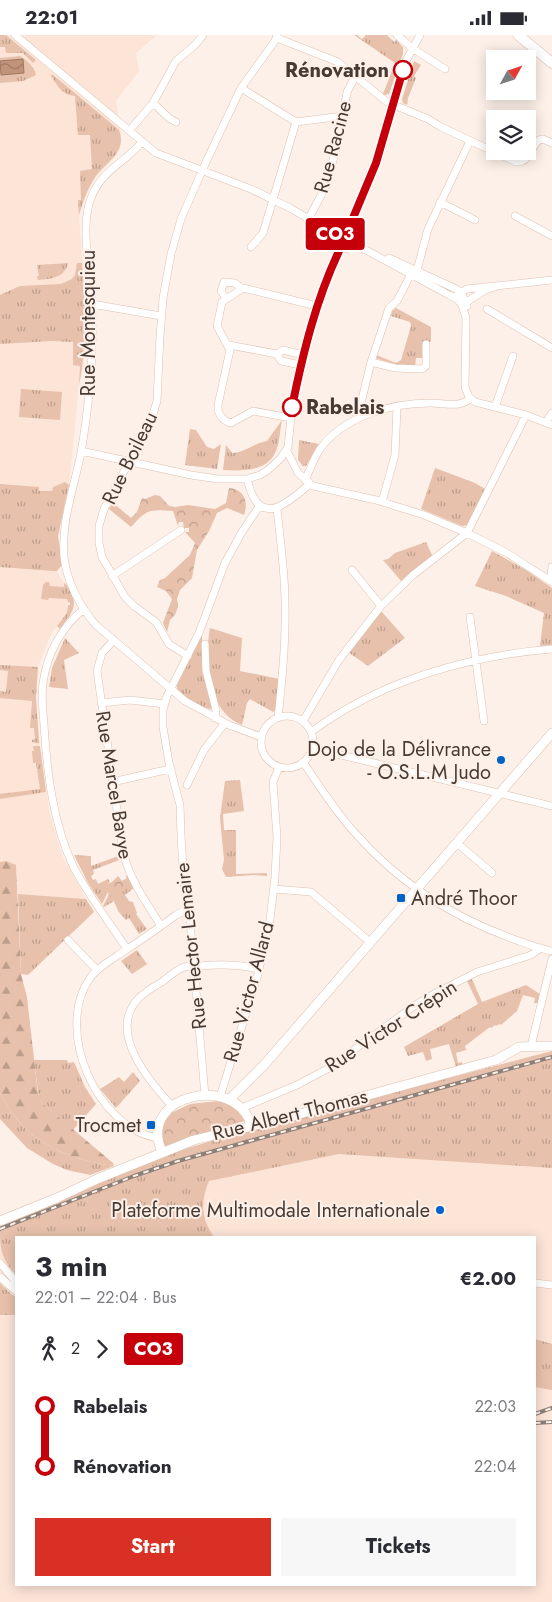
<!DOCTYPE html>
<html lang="en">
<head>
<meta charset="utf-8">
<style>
	body { margin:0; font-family:Jost,sans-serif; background:#f7f7f7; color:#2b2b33; height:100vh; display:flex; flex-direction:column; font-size:19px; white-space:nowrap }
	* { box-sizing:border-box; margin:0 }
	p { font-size:16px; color:#7c7c81 }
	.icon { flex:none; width:28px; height:28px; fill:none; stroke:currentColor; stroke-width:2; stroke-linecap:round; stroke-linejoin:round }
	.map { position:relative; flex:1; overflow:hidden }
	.side { position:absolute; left:15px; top:1201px; width:521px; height:350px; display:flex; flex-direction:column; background:#fff; border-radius:0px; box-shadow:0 2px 12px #0003 }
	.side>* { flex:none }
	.badge { padding:0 10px; border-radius:4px; font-size:18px; line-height:32px }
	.needle { width:32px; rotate:50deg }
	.buttons { position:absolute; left:486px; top:15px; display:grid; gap:10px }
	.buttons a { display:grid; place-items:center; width:50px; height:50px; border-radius:0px; background:#fff; box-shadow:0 2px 12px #0003; font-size:25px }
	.map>.badge { position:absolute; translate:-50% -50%; box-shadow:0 0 0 2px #fff }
	.legs { display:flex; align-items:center; gap:8px; height:55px; padding:0 20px; font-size:16px }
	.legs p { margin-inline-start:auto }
	.head { display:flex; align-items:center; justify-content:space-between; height:85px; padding:0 20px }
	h1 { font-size:28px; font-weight:700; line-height:38px }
	.action { display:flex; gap:10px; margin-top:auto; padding:10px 20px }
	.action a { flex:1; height:58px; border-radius:0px; background:#d93025; color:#fff; font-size:20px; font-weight:700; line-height:58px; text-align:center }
	.action a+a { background:#f7f7f7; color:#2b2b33 }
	ul { padding:0 20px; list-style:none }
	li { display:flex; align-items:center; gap:18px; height:60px; font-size:19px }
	li i { display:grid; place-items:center; width:8px; height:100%; margin:0 6px; background:currentColor }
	li i::after { content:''; width:12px; height:12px; margin:-6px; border:4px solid; border-radius:50%; background:#fff }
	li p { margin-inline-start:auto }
	li:first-child i { background:linear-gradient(#0000 50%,currentColor 0) }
	li:last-child i { background:linear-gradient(currentColor 50%,#0000 0) }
	.status { display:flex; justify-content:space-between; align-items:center; height:35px; padding:0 25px; background:#fff; direction:ltr }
	.status svg { height:14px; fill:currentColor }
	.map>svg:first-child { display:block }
	.built { fill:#fce4d7; fill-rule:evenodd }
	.grass { fill:url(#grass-tufts) }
	.forest { fill:url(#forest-firs) }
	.park { fill:url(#park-crowns) }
	.water { fill:url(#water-waves); stroke:#9c7863 }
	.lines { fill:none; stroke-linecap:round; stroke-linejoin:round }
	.street-casing { stroke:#dec0af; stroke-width:8 }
	.secondary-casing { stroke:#dec0af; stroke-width:10 }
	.primary-casing { stroke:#dec0af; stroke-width:11 }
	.street { stroke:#fff; stroke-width:7 }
	.secondary { stroke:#fff; stroke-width:9 }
	.primary { stroke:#fff; stroke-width:10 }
	.rail-casing { stroke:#8c8079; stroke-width:4 }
	.rail { stroke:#fdf0e9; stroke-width:2; stroke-dasharray:5.5; stroke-linecap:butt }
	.line-1-casing { stroke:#fff; stroke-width:11 }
	.line-1 { stroke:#c5000a; stroke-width:8 }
	.stop-1-dot { fill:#fff; stroke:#c5000a; stroke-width:2.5 }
	.poi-dot { fill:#0062cb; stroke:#fdf0e9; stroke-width:2 }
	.labels { text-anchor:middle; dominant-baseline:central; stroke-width:4; stroke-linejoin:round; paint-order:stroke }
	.stop-label { font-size:20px; font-weight:bold; fill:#463a33; stroke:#fdf0e9; text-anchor:end }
	.street-label { font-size:20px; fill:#463a33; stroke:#fdf0e9 }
	.poi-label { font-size:20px; fill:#463a33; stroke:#fdf0e9; text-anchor:end }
</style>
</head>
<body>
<div class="status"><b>22:01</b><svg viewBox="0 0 49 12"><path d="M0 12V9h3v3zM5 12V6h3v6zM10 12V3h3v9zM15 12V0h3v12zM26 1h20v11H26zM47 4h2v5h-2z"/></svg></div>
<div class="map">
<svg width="552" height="1567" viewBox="0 0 552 1567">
	<defs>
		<pattern id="grass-tufts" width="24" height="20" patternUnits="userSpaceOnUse" patternTransform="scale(1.25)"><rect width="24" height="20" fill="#e7c1ab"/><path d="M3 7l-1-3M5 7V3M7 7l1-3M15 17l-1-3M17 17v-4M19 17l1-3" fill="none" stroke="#bd9e8c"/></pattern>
		<pattern id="forest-firs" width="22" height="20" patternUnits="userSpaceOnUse" patternTransform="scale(1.25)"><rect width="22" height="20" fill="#e7c1ab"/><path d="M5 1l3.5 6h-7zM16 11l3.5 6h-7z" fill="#bd9e8c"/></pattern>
		<pattern id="park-crowns" width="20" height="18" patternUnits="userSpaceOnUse" patternTransform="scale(1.25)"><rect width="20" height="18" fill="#e7c1ab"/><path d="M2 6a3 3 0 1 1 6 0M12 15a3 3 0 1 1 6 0" fill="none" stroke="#bd9e8c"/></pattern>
		<pattern id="water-waves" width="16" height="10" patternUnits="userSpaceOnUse" patternTransform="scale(1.25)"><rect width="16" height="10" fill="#c19378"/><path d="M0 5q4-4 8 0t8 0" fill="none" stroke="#9f7963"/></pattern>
	</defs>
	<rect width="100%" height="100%" fill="#fdf0e9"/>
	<path class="built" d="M0,0H157L136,18L139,36L116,66L121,102L120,114L115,122L94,143L86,159L79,180L85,265L84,328L79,351L69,450L58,501L62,530L57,536L64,548L68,567L67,578L51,599L38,632L36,662L40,711L49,775L62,820L86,864L18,859L16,830L6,826L0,827Z
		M552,1016V1567H0V1189L178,1116L225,1102ZM16,1202H535V1550H16Z"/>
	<path class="grass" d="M0,0H6L36,25L33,28L23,18H6L5,12H0Z
		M354,0H357L362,4L366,0H387L394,7L396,5L403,12V19L389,59L384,60L383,58L385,54L395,28Z
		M20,21C26,24 35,33 36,40L23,46L0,48V23Z
		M414,26L421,30L414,41L416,43L408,63L407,70L403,68L402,64Z
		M52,39L119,95C128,119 104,127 94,144C87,155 83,167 79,180L78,165H81L80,136L92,134L90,100H78L75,61C62,60 58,51 51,41Z
		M68,228C65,243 50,244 38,245L37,241H39L37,230Z
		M77,228H82C85,269 87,310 79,351L80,331L73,330V307L51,306L0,309V260L20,251L61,249L72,244L75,240Z
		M396,273L431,292V305L430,307H424V323H416L415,332L397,330L375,323L376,320L396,328L401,325L411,291L410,287L391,281L392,276Z
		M21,354L62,357L60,385L19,382Z
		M282,385C280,394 280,404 277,413C270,437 243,436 223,435L226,410L232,418C246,417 254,408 267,406Z
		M190,394L196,395L207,412L214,414L221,409L217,434L185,430Z
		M299,405L319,409L306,431H303L298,425Z
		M435,433L475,448L487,455L469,490L462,491L421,474Z
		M65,447L69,450L58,501L62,530L57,536H53L0,532V449L39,452V456H52L53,452Z
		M426,507L433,522L402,547L383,525L388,524L395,518Z
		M492,516L526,535L552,553V610L540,611L544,578L506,561L475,551Z
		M46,547H49L50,551L64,552V548L66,549C80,570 74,575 60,594L57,591L67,578L68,570H70V568L68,567L67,564L49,563L48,565L41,564L43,550Z
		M381,576L405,603L368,631L348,617Z
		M210,593L242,603L240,636L280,644L276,674L273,677L250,664L247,668L242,690C207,676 204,625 210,593Z
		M202,599V622L212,672L211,674C204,674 183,661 179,656C176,653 177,652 177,648Z
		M65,603L79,618L64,625L68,654L49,652L52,633Z
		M0,630L38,632L36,662L39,708L32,707V705L35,704L34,693H30L32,666L0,663V656L6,657L8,636L0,635Z
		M33,711H40L46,757L0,764V759L40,754L36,728H33L32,716H34Z
		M240,745L244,776L223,779L224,795H236V839L267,838V841L254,840L226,842L222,834L224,825L220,783L225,746Z
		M74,820L91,821V831L121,820L122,824L93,835L94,839L91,841L93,845L96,844L98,849L108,844L110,847L106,850L108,857L102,869L88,848Z
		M127,840L134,853L125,860L129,866L133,867L137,878L136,879L147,894L139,899L129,883L126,885L118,876L114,866L104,872L103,871L109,859L111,862L119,858L122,846L127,843L126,842Z
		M18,859L86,864L94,877L28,940L21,939Z
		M137,915L147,929L132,939L121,926Z
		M472,944L482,967L526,950L540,959L538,968H534L535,963L523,960L517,976L501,990L500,989L496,991L495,990L491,993L490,992L465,1011L466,1015L456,1018L458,1028L462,1027L463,1030L456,1032L449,1009L430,1014L432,1024L426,1026L423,1017L408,1021L404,1012L478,969L467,946Z
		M552,1016V1133L339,1119L209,1146C200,1167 201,1184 214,1202H16V1240C0,1222 0,1213 0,1189L178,1116L225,1102Z
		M34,1025H67L68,1028L74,1027L85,1052L96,1069L73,1095L43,1069L39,1063Z
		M133,1037L140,1046L116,1073L100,1054L119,1042L124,1047Z
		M0,1058C23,1105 64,1124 114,1131L90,1140L67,1135L53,1129L27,1113L0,1084Z
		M0,1248L11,1259L16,1262V1280H0Z
		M535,1304L552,1309V1355L535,1352Z"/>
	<path class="forest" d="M6,826L16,830L21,939L27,962L38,1059L43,1069L113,1128L114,1131C64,1124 23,1105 0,1058V827Z"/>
	<path class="park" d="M229,453C244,454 249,467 244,480L227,473L217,478L209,496L197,515L192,543L180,555L177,564L178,572L175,580L170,585L167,597L163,588L172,564L166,556L157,552L160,545L165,543L190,520L195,508L185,497H189V493H184L183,487H179L178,491L173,476C149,474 147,474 131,492L109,474L113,468L131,483L137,477L142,463L145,464L155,460L160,461L169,471L175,472L188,470L215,474L226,468Z
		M118,841L123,847L125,856L119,858L120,861L116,863L115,861L111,863L106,854L107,853L105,850L112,847Z
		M218,1066C230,1068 239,1076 245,1086L190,1102L165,1112L160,1099L166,1084L171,1078L190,1069Z"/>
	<path class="water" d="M23,24L24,38L1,40L0,26Z"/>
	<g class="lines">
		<defs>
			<path id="street" d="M15,0L156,118L251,154L290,173L335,199
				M397,0L412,13L445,34
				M277,3L338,27L387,67L428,84L441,92L516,127C530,128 530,113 539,105L543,104L552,108
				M241,53L296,87L343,81
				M153,68L169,83L176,87
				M129,96L153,68L176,26L196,9L203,0
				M142,107C122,131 99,135 89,169C82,196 89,228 91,256C95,310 90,365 81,418C74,453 61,486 64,522C67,547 80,572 96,590L185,666L229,690L261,702
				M440,167L475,185
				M515,181L552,201
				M309,183L326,151L339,103L347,57L355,42
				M334 204a10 10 0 1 1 20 0a10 10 0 1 1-20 0Z
				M348,195L376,128L406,26L420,0
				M251,212L263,198L296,87
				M352,212H359L366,215L449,260L457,264L462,270L485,255L495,252
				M389,223L456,254L462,259L467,271
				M416,239L428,194L470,106
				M458,259L467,254L552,245
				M226,264L221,256L224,247L235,248L241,253
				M92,269L161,281
				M462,270L466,283L465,352L469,362L475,367L526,380L552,390
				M487,274L552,313
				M229,310L277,319
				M371,327L395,333L422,334L426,331V309
				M301,330L281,326L277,319L283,315L303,320
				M495,372L513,321
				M351,377L357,374L361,368L371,327L389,273L397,266L411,239
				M291,383L253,376L231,388C223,386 217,379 218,370L230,315L217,291L222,267L243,253L317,271
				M546,387L552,378
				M81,416L191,440L218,444H247L260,440L268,435L281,423L288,412L292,372L303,320L317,271L340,214
				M287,416L298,438L313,451L376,465L424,480L467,498L507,518L552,547
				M247,444C249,450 250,457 254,463C268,489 296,460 310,449
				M305,445C310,435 314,423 320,414C344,381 392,368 430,368C445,368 458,373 470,364
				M382,467L395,420L397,372
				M277,473C280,505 285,536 285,568C286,607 282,645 278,683
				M352,535L381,571
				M112,541L181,495
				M550,546L552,532
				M84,574C61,592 47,619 43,648C41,662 43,676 44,690C47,737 53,788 73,831C88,860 109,887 127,914
				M470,582L484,686
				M114,605L102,618L97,636L123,816C129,844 146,867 161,891
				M205,609L206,636L216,675L215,683
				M188,621L169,609L156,587L134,571L125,562L102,522L99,508V491L104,474L151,386L157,366L160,301L163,263L171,219L181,184L206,127L241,53L275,6L277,0
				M101,668L130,665L165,669
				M261 707a26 26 0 1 1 52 0a26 26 0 1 1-52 0Z
				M303,686L339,625L381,571L413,540L467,498L526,380
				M311,697C380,646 467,621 552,614
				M312,713L552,771
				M303,727C320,752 335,776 355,798C398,847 454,883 516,905C528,909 539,914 552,916
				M112,747L170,734
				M187,750L204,715L225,688
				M457,808L492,838
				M274,854L311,857L370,907
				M68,905L97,935
				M531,1011L552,924
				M205,1061L190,886L184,848L181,801L180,770L169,728L163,692V675L167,661L199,598L225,528L242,497L260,470
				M220,1062L258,939L270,885L275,842L277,802L273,747L279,732
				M172,1071C150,1047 108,999 137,965C144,957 153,952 162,947C168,942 176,935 184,932C189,931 194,931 199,931C221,929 238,929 259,934
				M242,1073L297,1050L329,1033L417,969L434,959L477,937L531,920L541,913
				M157,1103C96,1092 54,994 90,943C98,932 111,925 123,917C141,905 159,893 176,880L188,874
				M0,1228L16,1247
				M0,1242L16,1256
				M535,1248L552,1250"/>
			<path id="secondary" d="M228,1064L233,1061L264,1030L552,698
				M162,1117C136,1058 237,1039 251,1090
				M0,1186L57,1163L97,1144L194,1105L285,1083L496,1025L519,1012L552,1011"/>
			<path id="primary" d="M518,0L552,28"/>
		</defs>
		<use href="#street" class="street-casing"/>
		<use href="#secondary" class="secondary-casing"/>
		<use href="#primary" class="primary-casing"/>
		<use href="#street" class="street"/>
		<use href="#secondary" class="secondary"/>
		<use href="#primary" class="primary"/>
		<defs>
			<path id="rail" d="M0,1194L134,1141L178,1126L552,1022
				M535,1379L552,1373
				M535,1388L552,1387"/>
		</defs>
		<use href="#rail" class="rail-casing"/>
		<use href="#rail" class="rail"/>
	</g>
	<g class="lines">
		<defs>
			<path id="line-1" d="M292,372C303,318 316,264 340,214L334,208V201L341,195H348L376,128L403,35"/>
		</defs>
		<use href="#line-1" class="line-1-casing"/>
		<use href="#line-1" class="line-1"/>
	</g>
	<g class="stop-1-dot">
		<circle cx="403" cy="35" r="9"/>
		<circle cx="292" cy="372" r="9"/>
	</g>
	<g class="poi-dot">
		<circle cx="501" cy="725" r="5"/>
		<rect x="396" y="858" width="10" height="10" rx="2.5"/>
		<rect x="146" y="1085" width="10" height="10" rx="2.5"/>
		<circle cx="440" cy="1175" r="5"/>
	</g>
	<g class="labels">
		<g class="stop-label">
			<text x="389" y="35">Rénovation</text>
			<text x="306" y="372" text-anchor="start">Rabelais</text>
		</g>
		<g class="street-label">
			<text transform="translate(333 112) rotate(-75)">Rue Racine</text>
			<text transform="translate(88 288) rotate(-90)">Rue Montesquieu</text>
			<text transform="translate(130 423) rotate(-64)">Rue Boileau</text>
			<text transform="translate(114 750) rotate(81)">Rue Marcel Bavye</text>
			<text transform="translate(191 911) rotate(-96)">Rue Hector Lemaire</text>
			<text transform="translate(249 957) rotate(-75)">Rue Victor Allard</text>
			<text transform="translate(391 991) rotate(-33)">Rue Victor Crépin</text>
			<text transform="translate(290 1080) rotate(-14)">Rue Albert Thomas</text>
		</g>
		<g class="poi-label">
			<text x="491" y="714">Dojo de la Délivrance<tspan x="491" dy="23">- O.S.L.M Judo</tspan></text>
			<text x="411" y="863" text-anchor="start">André Thoor</text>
			<text x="141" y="1090">Trocmet</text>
			<text x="430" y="1175">Plateforme Multimodale Internationale</text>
		</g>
	</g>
</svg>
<div class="buttons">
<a><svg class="needle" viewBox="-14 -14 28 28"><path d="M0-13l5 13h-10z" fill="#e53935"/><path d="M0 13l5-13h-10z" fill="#7c7c81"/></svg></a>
<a><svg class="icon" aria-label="layers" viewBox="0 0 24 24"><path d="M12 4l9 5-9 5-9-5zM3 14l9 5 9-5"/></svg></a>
</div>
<b class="badge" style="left:335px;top:199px;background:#c5000a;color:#fff">CO3</b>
<section class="side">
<div class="head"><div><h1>3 min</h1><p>22:01 – 22:04 · Bus</p></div><b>€2.00</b></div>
<div class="legs"><svg class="icon" aria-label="walk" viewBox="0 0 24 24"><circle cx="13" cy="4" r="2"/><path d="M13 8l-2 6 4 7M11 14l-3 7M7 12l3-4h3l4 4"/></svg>2<svg class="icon" aria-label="forward" viewBox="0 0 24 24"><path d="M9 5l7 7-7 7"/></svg><b class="badge" style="background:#c5000a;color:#fff">CO3</b></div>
<ul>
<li><i style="color:#c5000a"></i><b>Rabelais</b><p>22:03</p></li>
<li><i style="color:#c5000a"></i><b>Rénovation</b><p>22:04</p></li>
</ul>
<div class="action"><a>Start</a><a>Tickets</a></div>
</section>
</div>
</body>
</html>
